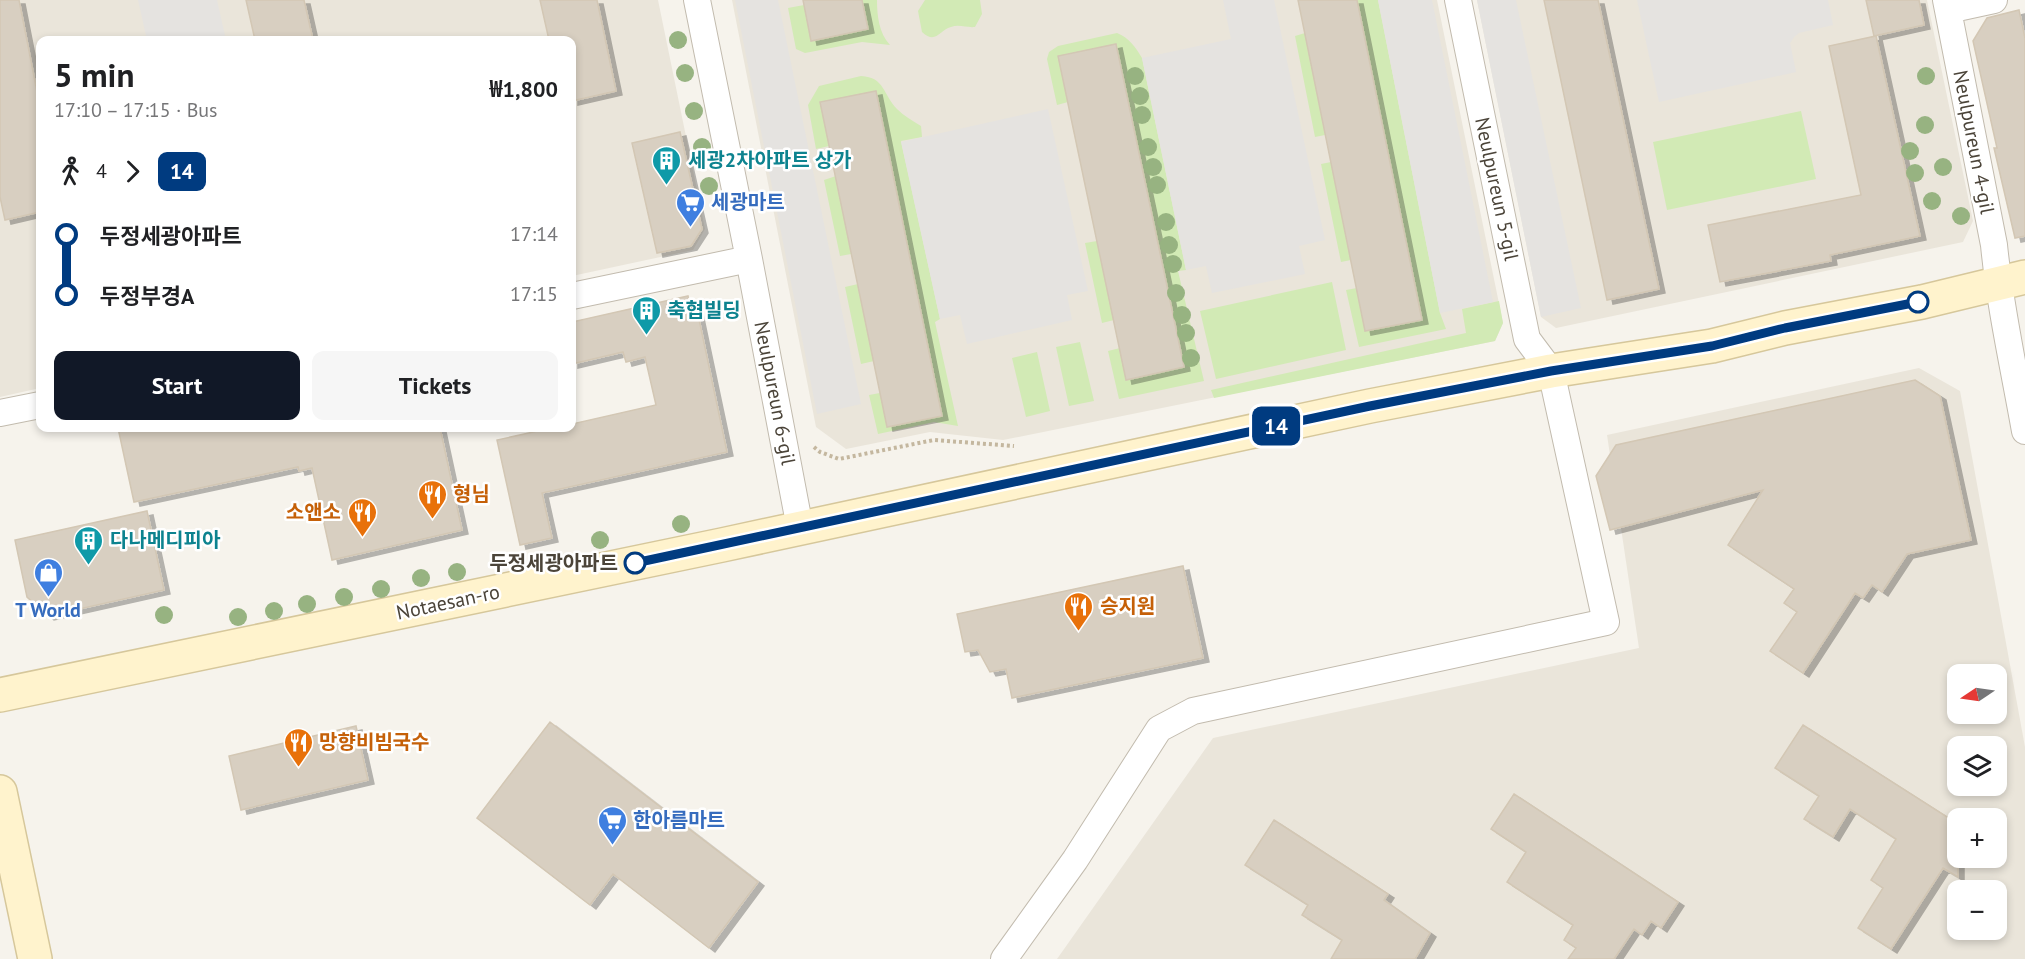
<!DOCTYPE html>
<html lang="en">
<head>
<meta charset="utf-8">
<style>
	body { margin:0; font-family:"PT Sans","Noto Sans KR",sans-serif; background:#f6f6f6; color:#202124; height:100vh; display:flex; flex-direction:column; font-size:22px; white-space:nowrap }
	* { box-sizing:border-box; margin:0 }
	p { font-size:20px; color:#757577 }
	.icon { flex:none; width:33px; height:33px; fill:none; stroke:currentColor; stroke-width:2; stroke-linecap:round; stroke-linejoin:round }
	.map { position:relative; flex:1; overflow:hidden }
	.panel { position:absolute; left:36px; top:36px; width:540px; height:396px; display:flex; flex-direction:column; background:#fff; border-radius:12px; box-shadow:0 3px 9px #0003 }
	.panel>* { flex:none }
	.badge { padding:0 12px; border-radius:9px; font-size:21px; line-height:39px }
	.needle { width:39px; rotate:257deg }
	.fabs { position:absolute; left:1947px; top:664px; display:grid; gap:12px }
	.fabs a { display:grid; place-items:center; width:60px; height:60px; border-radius:12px; background:#fff; box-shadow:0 3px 9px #0003; font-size:30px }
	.map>.badge { position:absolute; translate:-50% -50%; box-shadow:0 0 0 3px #fff }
	.legs { display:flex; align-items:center; gap:9px; height:66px; padding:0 18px; font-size:20px }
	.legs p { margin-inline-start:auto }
	.head { display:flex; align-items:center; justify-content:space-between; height:102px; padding:0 18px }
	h1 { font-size:33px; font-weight:800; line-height:45px }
	.button { display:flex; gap:12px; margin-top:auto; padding:12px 18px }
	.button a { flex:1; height:69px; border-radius:12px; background:#111827; color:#fff; font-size:24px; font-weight:800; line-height:69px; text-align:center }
	.button a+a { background:#f6f6f6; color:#202124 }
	ul { padding:0 18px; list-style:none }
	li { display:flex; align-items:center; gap:21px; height:60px; font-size:22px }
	li i { display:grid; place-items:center; width:9px; height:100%; margin:0 8px; background:currentColor }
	li i::after { content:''; width:15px; height:15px; margin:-8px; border:4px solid; border-radius:50%; background:#fff }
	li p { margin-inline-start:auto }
	li:first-child i { background:linear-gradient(#0000 50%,currentColor 0) }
	li:last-child i { background:linear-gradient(currentColor 50%,#0000 0) }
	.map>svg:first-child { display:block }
	.residential { fill:#eae5da; fill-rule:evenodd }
	.green { fill:#d2eab5 }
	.parking { fill:#e5e3e0 }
	.building { fill:#d8cfc1; stroke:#d3c7b4; stroke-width:1.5; filter:url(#shadow) }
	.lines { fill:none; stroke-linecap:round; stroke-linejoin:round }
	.street-casing { stroke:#c2bbae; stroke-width:28 }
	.secondary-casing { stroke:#d6c79b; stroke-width:36 }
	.path { stroke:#c4b79f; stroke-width:4; stroke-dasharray:3 3; stroke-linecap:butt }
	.street { stroke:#fff; stroke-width:26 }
	.secondary { stroke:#fff3cd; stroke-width:33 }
	.tree { fill:#97b381 }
	.line-1-casing { stroke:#fff; stroke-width:14 }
	.line-1 { stroke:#003b80; stroke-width:9 }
	.stop-1-dot { fill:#fff; stroke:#003b80; stroke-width:3 }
	.labels { text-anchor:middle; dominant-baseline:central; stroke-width:5; stroke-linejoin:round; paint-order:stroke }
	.street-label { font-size:20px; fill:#4b4439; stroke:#fff }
	.culture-label { font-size:20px; font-weight:bold; fill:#0d838f; stroke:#fff; text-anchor:start }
	.shop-label { font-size:20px; font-weight:bold; fill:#366cbe; stroke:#fff; text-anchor:start }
	.food-label { font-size:20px; font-weight:bold; fill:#c56008; stroke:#fff; text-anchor:start }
	.stop-label { font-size:20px; font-weight:bold; fill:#4b4439; stroke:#fff; text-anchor:end }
</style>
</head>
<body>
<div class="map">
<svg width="2025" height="959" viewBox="0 0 2025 959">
	<defs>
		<filter id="shadow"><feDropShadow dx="6" dy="4" stdDeviation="0" flood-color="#0004"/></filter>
	</defs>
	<rect width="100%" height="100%" fill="#f6f3ec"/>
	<path class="residential" d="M0,0H658L705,229L693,250L572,276V40H40V388L0,397Z
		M732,0H1437L1503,323L1495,341L1003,440L930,432L846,449L816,427Z
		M1477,0H1927L1973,221L1963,242L1556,328L1541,317Z
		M1919,368L1960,391L2025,747V959H1057L1213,738L1639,648L1607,435ZM1958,675H1996V714H1958ZM1958,747H1996V786H1958ZM1958,819H1996V858H1958ZM1958,891H1996V930H1958Z"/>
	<path class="green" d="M862,0H877C877,16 879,33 890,45L862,42L805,53L796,49L788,8L804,5Z
		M925,0H980L982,14L975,27C967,28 959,24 951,27C939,30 936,45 922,32L918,11Z
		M1357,0H1378L1440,313L1446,329L1359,347L1346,290L1357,288L1365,331L1422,319Z
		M1117,33C1129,38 1135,46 1142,58L1186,270L1178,271L1204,381L1119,399L1108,351L1120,348L1127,380L1184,367L1116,45L1068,102L1057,105L1047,59L1049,52L1058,46Z
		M1305,33L1325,135L1315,137L1295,36Z
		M861,76C885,77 883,95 897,109C904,116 913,121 921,126L922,137L901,141L940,319L935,322L958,426L934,422L878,434L869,395L880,393L887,427L942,415L876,92L829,146L816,149L808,105L819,86Z
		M1801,111L1816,179L1667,210L1653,142Z
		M1331,162L1351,260L1341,262L1321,164Z
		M836,176L851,254L840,256L824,180Z
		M1097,241L1114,320L1102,323L1085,243Z
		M1332,282L1346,350L1216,379L1200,311Z
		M858,284L874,361L861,364L845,287Z
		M1499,301L1503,323L1495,341L1214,398L1211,390L1466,333L1462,309Z
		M1080,342L1094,401L1069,406L1056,347Z
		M1037,352L1050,411L1026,417L1012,358Z"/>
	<path class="parking" d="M138,0H217L226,40H147Z
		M735,0H778L861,404L817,414Z
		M1223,0H1274L1325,240L1299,246L1305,274L1212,293L1206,266L1186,270L1142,58L1231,39Z
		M1378,0H1432L1493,302L1440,313Z
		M1477,0H1516L1581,308L1541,317Z
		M1637,0H1828L1833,25L1799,33L1794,37L1790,43L1796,72L1659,102Z
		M1048,109L1088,291L1067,295L1072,320L967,344L960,315L940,319L901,142Z"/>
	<path class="building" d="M0,0H19L40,107V212L5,220L0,197Z
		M246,0H304L313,40H255Z
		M540,0H597L616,91L572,101V40H549Z
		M803,0H862L868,29L811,41Z
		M1298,0H1357L1422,320L1365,331Z
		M1544,0H1598L1659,289L1607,300Z
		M1866,0H1919L1924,25L1874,36Z
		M2019,10L2025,38V236L2015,238L1994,148H1997L1973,41L1987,18Z
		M1876,36L1920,236L1830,255L1831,261L1720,282L1708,225L1861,195L1829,46Z
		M1116,44L1184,367L1126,380L1058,56Z
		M876,91L942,416L887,427L820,102Z
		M680,132L702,229L691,246L657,253L632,143Z
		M688,296L690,306L696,305L727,452L542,493L552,538L520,545L497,440L538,431V428H572V424L656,405L645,357L626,362L623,352L572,364V322Z
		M1915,380L1940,396L1971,540L1907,554L1882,592L1872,585L1863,598L1855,593L1803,673L1770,651L1797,612L1784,603L1794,589L1728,545L1763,490L1610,530L1596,476L1616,445Z
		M118,428H440L462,530L332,560L312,468L299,471L298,467L134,502Z
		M147,511L164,590L48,616L27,597L15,540Z
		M1183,566L1203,658L1012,698L1006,669L990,672L978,650L965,652L957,614Z
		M550,722L758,882L709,948L613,874L590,905L477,818Z
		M1803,725L1958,824V877L1943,868L1891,949L1858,928L1883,888L1871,880L1896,839L1850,809L1833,837L1804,819L1819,796L1775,768Z
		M356,726L368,780L241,810L229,756Z
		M1514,794L1678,902L1661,928L1651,921L1642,935L1634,929L1614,959H1568L1576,948L1564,940L1573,925L1507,882L1526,852L1491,829Z
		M1274,820L1388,894L1384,900L1430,933L1415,959H1331L1342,940L1302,915L1308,905L1245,865Z"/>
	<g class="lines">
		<defs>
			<path id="street" d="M697,0L749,259L800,528
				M1946,0L1994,245C2000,307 2014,369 2025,431
				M1948,10L1994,0
				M572,296L749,259
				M0,413L40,405
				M1004,959L1075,860L1159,729L1193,711L1606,622L1551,371L1527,339L1458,0"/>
			<path id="secondary" d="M0,695L722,545L1370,406L1551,371L1712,346L1785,328L1922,302L2025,277
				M0,792L35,959"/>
		</defs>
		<use href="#street" class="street-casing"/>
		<use href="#secondary" class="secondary-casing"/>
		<path class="path" d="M814,447L820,452L839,459L934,440L1014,446"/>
		<use href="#street" class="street"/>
		<use href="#secondary" class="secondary"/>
	</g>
	<g class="tree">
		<circle cx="678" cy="40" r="9"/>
		<circle cx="685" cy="73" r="9"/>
		<circle cx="1135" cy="76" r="9"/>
		<circle cx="1926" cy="76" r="9"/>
		<circle cx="1140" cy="96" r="9"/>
		<circle cx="694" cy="111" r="9"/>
		<circle cx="1142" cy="115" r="9"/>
		<circle cx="1925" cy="125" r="9"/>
		<circle cx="702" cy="147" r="9"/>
		<circle cx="1148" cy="147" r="9"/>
		<circle cx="1910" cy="151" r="9"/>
		<circle cx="1153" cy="167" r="9"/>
		<circle cx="1943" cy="167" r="9"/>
		<circle cx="1915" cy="173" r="9"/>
		<circle cx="1157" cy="185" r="9"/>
		<circle cx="709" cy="186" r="9"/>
		<circle cx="1932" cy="201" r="9"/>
		<circle cx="1961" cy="216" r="9"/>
		<circle cx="1166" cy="222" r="9"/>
		<circle cx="1169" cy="245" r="9"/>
		<circle cx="1173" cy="264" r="9"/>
		<circle cx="1176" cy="293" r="9"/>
		<circle cx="1182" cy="315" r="9"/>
		<circle cx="1186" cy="333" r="9"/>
		<circle cx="1191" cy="358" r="9"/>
		<circle cx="681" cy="524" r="9"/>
		<circle cx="600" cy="540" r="9"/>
		<circle cx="457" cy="572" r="9"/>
		<circle cx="421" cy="578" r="9"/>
		<circle cx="381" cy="589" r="9"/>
		<circle cx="344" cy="597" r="9"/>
		<circle cx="307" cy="604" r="9"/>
		<circle cx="274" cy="611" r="9"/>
		<circle cx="164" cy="615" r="9"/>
		<circle cx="238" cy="617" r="9"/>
	</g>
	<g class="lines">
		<defs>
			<path id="line-1" d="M635,563L1370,406L1551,371L1712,346L1785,328L1918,302"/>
		</defs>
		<use href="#line-1" class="line-1-casing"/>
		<use href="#line-1" class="line-1"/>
	</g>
	<defs>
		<symbol id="building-pin" viewBox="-11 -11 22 30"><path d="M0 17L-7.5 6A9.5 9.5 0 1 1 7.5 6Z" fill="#0f9aa8" stroke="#fff"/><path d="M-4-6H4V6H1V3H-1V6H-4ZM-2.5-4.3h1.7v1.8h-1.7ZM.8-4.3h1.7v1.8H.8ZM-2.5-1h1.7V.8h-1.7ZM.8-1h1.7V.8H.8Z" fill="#fff"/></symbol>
		<symbol id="supermarket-pin" viewBox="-11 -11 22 30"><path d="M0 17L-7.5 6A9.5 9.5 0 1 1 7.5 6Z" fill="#3f7fe0" stroke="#fff"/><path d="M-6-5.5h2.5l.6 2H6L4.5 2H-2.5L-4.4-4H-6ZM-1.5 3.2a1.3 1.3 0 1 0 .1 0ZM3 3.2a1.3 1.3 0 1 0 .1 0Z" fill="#fff"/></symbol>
		<symbol id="restaurant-pin" viewBox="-11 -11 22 30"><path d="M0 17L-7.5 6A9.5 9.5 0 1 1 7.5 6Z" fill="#e8710a" stroke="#fff"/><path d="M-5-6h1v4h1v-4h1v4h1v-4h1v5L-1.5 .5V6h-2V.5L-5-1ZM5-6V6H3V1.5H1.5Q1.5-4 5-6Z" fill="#fff"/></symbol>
		<symbol id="shop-pin" viewBox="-11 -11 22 30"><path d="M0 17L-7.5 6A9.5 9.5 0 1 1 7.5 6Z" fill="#3f7fe0" stroke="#fff"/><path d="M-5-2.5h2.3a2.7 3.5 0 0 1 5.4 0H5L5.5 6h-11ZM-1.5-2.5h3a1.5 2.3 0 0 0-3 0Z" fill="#fff"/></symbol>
	</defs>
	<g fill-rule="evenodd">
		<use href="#building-pin" x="650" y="144" width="33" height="45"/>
		<use href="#supermarket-pin" x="674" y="186" width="33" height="45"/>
		<use href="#building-pin" x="630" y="294" width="33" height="45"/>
		<use href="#restaurant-pin" x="416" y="478" width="33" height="45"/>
		<use href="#restaurant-pin" x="346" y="496" width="33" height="45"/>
		<use href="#building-pin" x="72" y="524" width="33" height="45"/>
		<use href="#shop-pin" x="32" y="556" width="33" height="45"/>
		<use href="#restaurant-pin" x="1062" y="590" width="33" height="45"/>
		<use href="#restaurant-pin" x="282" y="726" width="33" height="45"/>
		<use href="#supermarket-pin" x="596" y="804" width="33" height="45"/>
	</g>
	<g class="stop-1-dot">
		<circle cx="1918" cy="302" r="10"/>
		<circle cx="635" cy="563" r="10"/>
	</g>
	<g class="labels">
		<g class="street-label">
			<text transform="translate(1974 142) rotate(79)">Neulpureun 4-gil</text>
			<text transform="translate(1497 189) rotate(78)">Neulpureun 5-gil</text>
			<text transform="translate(775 393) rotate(79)">Neulpureun 6-gil</text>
			<text transform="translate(448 602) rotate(-12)">Notaesan-ro</text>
		</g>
		<g class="culture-label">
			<text x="688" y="160">세광2차아파트 상가</text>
			<text x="667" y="310">축협빌딩</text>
			<text x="110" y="540">다나메디피아</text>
		</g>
		<g class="shop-label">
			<text x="711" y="202">세광마트</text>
			<text x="48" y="610" text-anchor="middle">T World</text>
			<text x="633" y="820">한아름마트</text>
		</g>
		<g class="food-label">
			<text x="453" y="494">형님</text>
			<text x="341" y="512" text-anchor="end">소앤소</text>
			<text x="1100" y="606">승지원</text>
			<text x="319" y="742">망향비빔국수</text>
		</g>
		<g class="stop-label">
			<text x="618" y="563">두정세광아파트</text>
		</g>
	</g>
</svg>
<div class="fabs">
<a><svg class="needle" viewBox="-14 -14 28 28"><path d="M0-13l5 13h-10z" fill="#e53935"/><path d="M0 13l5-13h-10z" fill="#757577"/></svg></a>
<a><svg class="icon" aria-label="layers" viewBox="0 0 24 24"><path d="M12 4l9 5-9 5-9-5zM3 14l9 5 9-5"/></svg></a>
<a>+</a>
<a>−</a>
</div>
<b class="badge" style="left:1276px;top:426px;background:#003b80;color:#fff">14</b>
<section class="panel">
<div class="head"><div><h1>5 min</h1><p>17:10 – 17:15 · Bus</p></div><b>₩1,800</b></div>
<div class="legs"><svg class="icon" aria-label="walk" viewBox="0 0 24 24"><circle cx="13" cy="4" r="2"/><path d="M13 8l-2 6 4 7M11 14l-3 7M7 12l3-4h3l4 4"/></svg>4<svg class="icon" aria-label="forward" viewBox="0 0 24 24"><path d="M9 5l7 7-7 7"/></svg><b class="badge" style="background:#003b80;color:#fff">14</b></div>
<ul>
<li><i style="color:#003b80"></i><b>두정세광아파트</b><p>17:14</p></li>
<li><i style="color:#003b80"></i><b>두정부경A</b><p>17:15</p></li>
</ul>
<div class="button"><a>Start</a><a>Tickets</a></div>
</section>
</div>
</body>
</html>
